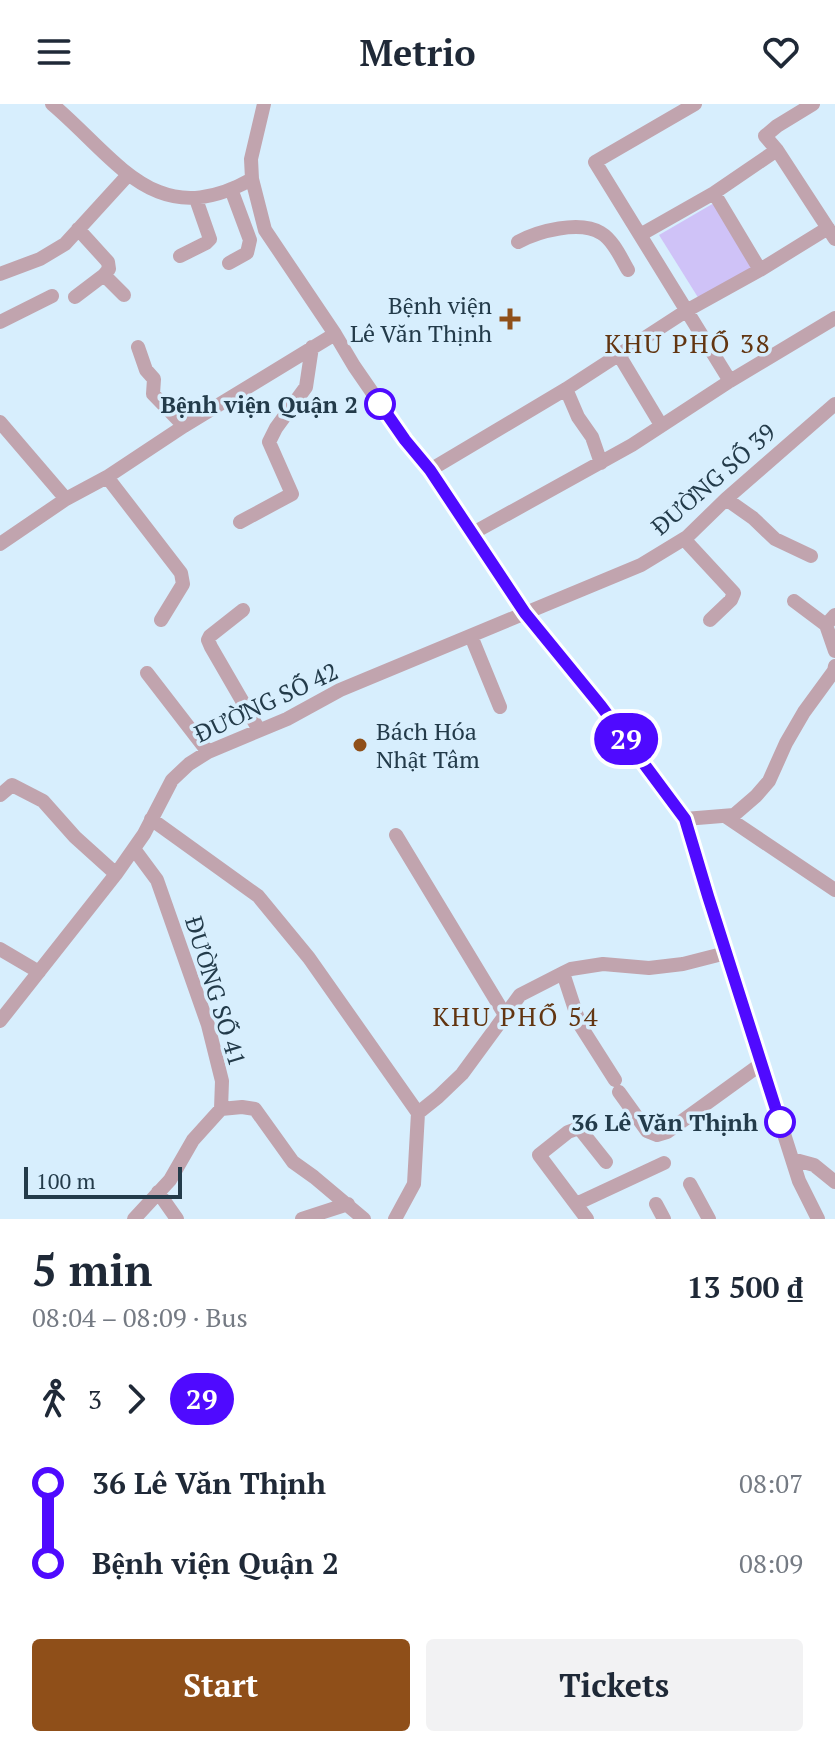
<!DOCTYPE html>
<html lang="en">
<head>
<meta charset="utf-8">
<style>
	body { margin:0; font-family:"PT Serif",serif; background:#f2f2f3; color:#1f2937; height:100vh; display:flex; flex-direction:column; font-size:30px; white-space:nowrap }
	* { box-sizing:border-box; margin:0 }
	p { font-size:26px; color:#747a83 }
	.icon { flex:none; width:44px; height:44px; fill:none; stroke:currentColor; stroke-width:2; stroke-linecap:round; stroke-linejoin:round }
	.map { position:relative; height:1115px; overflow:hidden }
	.side { display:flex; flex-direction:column; background:#fff; flex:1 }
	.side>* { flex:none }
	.badge { padding:0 16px; border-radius:26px; font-size:28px; line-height:52px }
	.scale { position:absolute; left:24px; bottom:20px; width:158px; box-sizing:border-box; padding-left:8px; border:4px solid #233b4a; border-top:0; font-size:22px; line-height:28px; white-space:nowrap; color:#233b4a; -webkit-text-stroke:6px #d7eefd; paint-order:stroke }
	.map>.badge { position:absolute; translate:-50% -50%; box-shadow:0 0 0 4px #fff }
	.legs { display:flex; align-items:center; gap:12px; height:88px; padding:0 32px; font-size:26px }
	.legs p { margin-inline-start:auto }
	.overview { display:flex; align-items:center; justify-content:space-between; height:136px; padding:0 32px }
	h1 { font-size:44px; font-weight:700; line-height:60px }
	.button { display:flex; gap:16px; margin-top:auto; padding:16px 32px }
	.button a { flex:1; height:92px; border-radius:8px; background:#8f4f19; color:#fff; font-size:32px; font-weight:700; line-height:92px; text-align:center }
	.button a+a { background:#f2f2f3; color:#1f2937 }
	ul { padding:0 32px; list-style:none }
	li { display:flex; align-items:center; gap:28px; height:80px; font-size:30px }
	li i { display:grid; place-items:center; width:12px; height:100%; margin:0 10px; background:currentColor }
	li i::after { content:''; width:20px; height:20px; margin:-10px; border:6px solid; border-radius:50%; background:#fff }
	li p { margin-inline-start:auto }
	li:first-child i { background:linear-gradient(#0000 50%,currentColor 0) }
	li:last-child i { background:linear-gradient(currentColor 50%,#0000 0) }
	header { display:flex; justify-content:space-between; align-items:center; height:104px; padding:0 32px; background:#fff; font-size:36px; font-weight:700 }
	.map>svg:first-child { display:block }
	.green { fill:#cfc2f7 }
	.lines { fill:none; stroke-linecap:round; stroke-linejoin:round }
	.minor { stroke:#c1a4ae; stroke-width:14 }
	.line-1-casing { stroke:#fff; stroke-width:18 }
	.line-1 { stroke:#4f0aff; stroke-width:12 }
	.poi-dot { fill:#8f4f19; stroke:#d7eefd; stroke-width:3 }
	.stop-1-dot { fill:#fff; stroke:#4f0aff; stroke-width:4 }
	.labels { text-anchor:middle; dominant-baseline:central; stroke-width:7; stroke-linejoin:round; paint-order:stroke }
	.poi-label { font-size:24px; fill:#233b4a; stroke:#d7eefd; text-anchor:end }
	.stop-label { font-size:24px; font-weight:bold; fill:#233b4a; stroke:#d7eefd; text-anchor:end }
	.street-label { font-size:24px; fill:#233b4a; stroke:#d7eefd }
	.neighbourhood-label { font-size:26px; letter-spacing:2px; fill:#623511; stroke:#d7eefd }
</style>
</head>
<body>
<header><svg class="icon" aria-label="menu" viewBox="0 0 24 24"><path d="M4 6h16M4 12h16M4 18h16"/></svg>Metrio<svg class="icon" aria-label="heart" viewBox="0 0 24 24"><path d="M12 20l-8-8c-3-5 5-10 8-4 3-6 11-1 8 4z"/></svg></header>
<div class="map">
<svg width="835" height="1115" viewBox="0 0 835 1115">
	<rect width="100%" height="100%" fill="#d7eefd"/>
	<path class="green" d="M714,99L754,164L699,195L659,131Z"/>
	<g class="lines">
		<path class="minor" d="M52,0C118,56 156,129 252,75
			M264,0L251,55L252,75L265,126L335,230L354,262L405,336L430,366L525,509L601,602L685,715L708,792L799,1077L818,1115
			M695,0L595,58L730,277
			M813,0L777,22L765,32L777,46L835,135
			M714,89L760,166
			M78,125L108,158L109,165L104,171L124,191
			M640,131L714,89L777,46
			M518,138C538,127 580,116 601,129C613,136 621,154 628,166
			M180,152L206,139L210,135L196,95
			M229,159L247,149L250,136L231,85
			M0,170L40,155L65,140L128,71
			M75,193L104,171
			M0,218L52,192
			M138,243L146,266L154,275L153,290L184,322
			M619,251L661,321
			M566,285L578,313L592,333L601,359
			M0,318L66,395
			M430,366L566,285L686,207L760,166L828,124
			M107,373L181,469L183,480L161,516
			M726,395L753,414L775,435L811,452
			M240,418L292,390L269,338L276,324L306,283L312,243
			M473,429L632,341L730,277L835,214
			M684,435L734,489L731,496L710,516
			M0,440L66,395L107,373L184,322L335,230
			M794,497L826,521
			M243,506L210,532L208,536L211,543L259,626
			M835,511L826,521L835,547
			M471,532L500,603
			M147,569L208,648
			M0,691L12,681L43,697L75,733L116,770
			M725,712L835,786
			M151,715L258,792L309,854L418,1009L414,1080L395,1115
			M685,715L734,711L756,692L769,677L786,639L804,608L834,567L835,562
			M396,731L505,911
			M134,745L157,776L208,921L222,977L221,1005
			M0,845L39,868
			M563,869L580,921L615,976
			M0,917L116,770L144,730L172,676L189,660L208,648L287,615L340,586L641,461L687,433L726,395L835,300
			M619,988L647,1027L657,1031L667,1028L761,960
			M221,1005L242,1003L255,1005L293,1058L314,1073L364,1115
			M418,1009L438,993L462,970L520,891L563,869L571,865L603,860L649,864L683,860L726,849
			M792,1055L814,1061L835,1078
			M690,1080L709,1115
			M158,1088L177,1115
			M576,1100L664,1059
			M656,1100L664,1115
			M134,1115L170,1076L193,1036L221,1005
			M302,1115L348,1100
			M587,1115L539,1051L568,1028L579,1024L606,1058"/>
	</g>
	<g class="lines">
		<defs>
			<path id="line-1" d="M380,300L405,336L430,366L525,509L601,602L685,715L708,792L780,1018"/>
		</defs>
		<use href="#line-1" class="line-1-casing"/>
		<use href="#line-1" class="line-1"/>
	</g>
	<g class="poi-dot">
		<path d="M506 203h8v8h8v8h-8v8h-8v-8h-8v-8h8z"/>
		<circle cx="360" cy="641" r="8"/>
	</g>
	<g class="stop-1-dot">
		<circle cx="380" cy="300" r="14"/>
		<circle cx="780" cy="1018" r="14"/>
	</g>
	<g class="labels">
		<g class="poi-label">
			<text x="492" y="201">Bệnh viện<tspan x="492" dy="28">Lê Văn Thịnh</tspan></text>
			<text x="376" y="627" text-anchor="start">Bách Hóa<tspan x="376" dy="28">Nhật Tâm</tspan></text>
		</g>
		<g class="stop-label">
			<text x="358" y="300">Bệnh viện Quận 2</text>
			<text x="758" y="1018">36 Lê Văn Thịnh</text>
		</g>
		<g class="street-label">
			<text transform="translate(713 375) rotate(-41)">ĐƯỜNG SỐ 39</text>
			<text transform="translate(266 598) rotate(-25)">ĐƯỜNG SỐ 42</text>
			<text transform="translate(216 887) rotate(73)">ĐƯỜNG SỐ 41</text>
		</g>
		<g class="neighbourhood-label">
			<text x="688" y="239">KHU PHỐ 38</text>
			<text x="516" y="912">KHU PHỐ 54</text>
		</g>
	</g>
</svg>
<div class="scale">100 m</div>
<b class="badge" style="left:626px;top:635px;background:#4f0aff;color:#fff">29</b>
</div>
<section class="side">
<div class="overview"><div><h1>5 min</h1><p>08:04 – 08:09 · Bus</p></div><b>13 500 ₫</b></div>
<div class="legs"><svg class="icon" aria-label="walk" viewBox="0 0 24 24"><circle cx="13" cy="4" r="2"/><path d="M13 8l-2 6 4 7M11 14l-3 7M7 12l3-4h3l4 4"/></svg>3<svg class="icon" aria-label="forward" viewBox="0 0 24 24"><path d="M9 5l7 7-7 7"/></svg><b class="badge" style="background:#4f0aff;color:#fff">29</b></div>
<ul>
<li><i style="color:#4f0aff"></i><b>36 Lê Văn Thịnh</b><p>08:07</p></li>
<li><i style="color:#4f0aff"></i><b>Bệnh viện Quận 2</b><p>08:09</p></li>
</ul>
<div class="button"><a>Start</a><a>Tickets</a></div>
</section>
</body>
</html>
